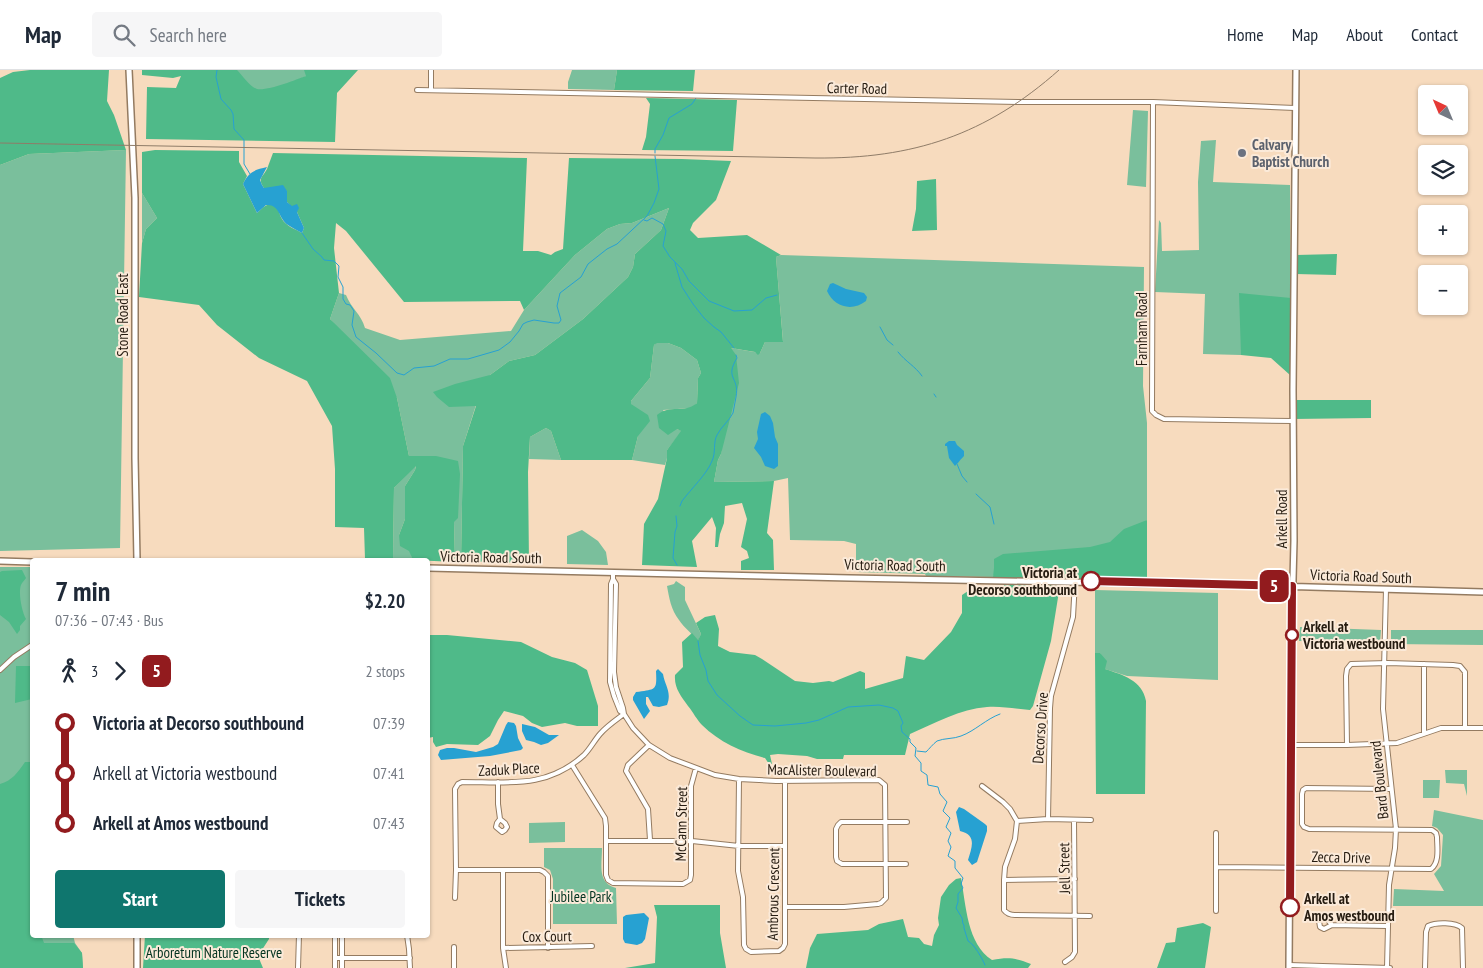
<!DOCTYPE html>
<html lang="en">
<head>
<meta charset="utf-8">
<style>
	body { margin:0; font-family:"PT Sans Narrow",sans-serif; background:#f6f6f7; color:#1f2937; height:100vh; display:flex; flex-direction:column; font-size:19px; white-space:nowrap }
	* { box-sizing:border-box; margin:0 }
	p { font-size:16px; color:#747a83 }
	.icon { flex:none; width:28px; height:28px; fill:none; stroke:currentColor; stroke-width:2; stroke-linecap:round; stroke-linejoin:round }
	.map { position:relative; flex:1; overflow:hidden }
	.details { position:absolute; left:30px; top:488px; width:400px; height:380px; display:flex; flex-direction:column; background:#fff; border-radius:5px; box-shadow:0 1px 4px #0004 }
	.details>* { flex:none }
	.badge { padding:0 10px; border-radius:8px; font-size:18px; line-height:32px }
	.needle { width:32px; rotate:316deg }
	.buttons { position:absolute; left:1418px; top:15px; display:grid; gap:10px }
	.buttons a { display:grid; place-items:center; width:50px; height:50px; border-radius:5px; background:#fff; box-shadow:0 1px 4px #0004; font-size:25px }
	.map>.badge { position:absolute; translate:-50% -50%; box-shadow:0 0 0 2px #fff }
	.legs { display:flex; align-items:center; gap:8px; height:55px; padding:0 25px; font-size:16px }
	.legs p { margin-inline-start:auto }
	.headline { display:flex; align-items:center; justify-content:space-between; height:85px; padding:0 25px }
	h1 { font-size:28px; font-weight:700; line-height:38px }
	.primary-button { display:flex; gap:10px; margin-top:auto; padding:10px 25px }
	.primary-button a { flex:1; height:58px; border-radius:5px; background:#0f766e; color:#fff; font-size:20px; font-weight:700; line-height:58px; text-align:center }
	.primary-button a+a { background:#f6f6f7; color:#1f2937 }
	ul { padding:0 25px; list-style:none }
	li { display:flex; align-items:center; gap:18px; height:50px; font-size:19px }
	li i { display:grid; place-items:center; width:8px; height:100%; margin:0 6px; background:currentColor }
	li i::after { content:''; width:12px; height:12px; margin:-6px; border:4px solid; border-radius:50%; background:#fff }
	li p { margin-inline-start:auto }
	li:first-child i { background:linear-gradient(#0000 50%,currentColor 0) }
	li:last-child i { background:linear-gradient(currentColor 50%,#0000 0) }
	header { display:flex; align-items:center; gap:30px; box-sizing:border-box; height:70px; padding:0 25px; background:#fff; border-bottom:1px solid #e0e1e3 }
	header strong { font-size:24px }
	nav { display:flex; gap:28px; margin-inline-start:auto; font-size:18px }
	.search { width:350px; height:45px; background:#f6f6f7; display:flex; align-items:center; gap:12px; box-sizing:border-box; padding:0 18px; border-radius:5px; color:#747a83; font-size:19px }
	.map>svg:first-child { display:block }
	.green { fill:#7abf9c }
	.forest { fill:#4fba89 }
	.water { fill:#27a1d2 }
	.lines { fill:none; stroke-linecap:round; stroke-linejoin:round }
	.stream { stroke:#27a1d2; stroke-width:1 }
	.street-casing { stroke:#947b61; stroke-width:6 }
	.secondary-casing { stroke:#947b61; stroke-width:8 }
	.street { stroke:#fff; stroke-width:4 }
	.secondary { stroke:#fff; stroke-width:5 }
	.rail { stroke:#8f7c68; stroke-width:1 }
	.line-1-casing { stroke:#fff; stroke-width:11 }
	.line-1 { stroke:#921b1e; stroke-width:8 }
	.worship-dot { fill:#6b7280; stroke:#fbead9; stroke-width:2 }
	.stop-1-dot { fill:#fff; stroke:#921b1e; stroke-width:2.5 }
	.labels { text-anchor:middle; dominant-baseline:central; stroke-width:4; stroke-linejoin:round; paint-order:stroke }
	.street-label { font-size:15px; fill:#261c11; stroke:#fbead9 }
	.worship-label { font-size:15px; font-weight:bold; fill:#5b616d; stroke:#fbead9; text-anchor:start }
	.stop-label { font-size:15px; font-weight:bold; fill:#261c11; stroke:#fbead9; text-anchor:start }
	.park-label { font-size:15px; fill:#033320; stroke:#fbead9 }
</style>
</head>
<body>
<header>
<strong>Map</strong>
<div class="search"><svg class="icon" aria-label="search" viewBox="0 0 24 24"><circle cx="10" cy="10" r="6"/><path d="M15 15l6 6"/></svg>Search here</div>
<nav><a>Home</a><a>Map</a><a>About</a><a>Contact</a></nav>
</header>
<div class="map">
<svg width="1483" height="898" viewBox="0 0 1483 898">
	<rect width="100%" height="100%" fill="#f7dbbe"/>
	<path class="green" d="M181,0H310L307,6L282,16L261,21Z
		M572,0H617L614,20L568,19V12Z
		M1133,40L1148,41L1146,117L1127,115Z
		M1216,70L1213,112L1290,115L1291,252H1241V285L1203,284L1205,224L1155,222L1159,150L1161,153L1162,181L1199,180L1198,112L1201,71Z
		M126,80L120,478L0,481V95L29,84Z
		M142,123L157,148L146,159L142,173Z
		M669,138L661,160L635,184L633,197L628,207L583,249L535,285L509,291L490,305L476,335L463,376L461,491L455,492L454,452L409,386L397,328L330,249L339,223L346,225C351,238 361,244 365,258L400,270L511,261L524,240L575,185L607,159L620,154L632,153Z
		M781,185L1144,197L1143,316L1147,353V450L1114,477L1002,487L993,507L926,506L925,504L856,502V474L844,471L790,470L788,408L774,411L714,412L718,390L721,384L731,278L760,283L765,272L783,271L776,187Z
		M656,273H668L681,278L697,290L701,303L698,308L697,333L692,338L663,340L677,359L682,361L667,380V388L665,395L632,390L638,366L631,334V331L650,308L654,275Z
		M546,358L551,361L561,390L529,389L530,367Z
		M416,395L415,400L405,416V449L399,465L410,481L413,490L393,489L394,418Z
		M582,460L598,471L606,482L608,495L567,494V466Z
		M0,497H32V865H73L75,873L82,883L83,898H0Z
		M676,511L685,517V530L701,564L698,571C692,563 684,558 679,550C671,540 669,527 667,516L674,514Z
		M1095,520L1218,523V610L1127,606L1105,599L1100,583H1095Z
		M1300,557L1381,560L1380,573L1299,571Z
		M1391,560H1483V575L1391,574Z
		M1445,700H1467V726L1464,714L1446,713Z
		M1423,710H1440L1439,728H1423Z
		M1434,740L1483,750V836H1393L1394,819L1444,821L1434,804L1441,796L1443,765L1437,758L1432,756Z
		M565,752V772L529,773V753Z
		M544,778H602C602,795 597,813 616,818L617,854H553V809L550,800L544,797Z"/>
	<path class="forest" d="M30,0H109L107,31L114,45L126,80L29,84L0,95V8L13,2Z
		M142,0H237C242,5 250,17 257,19C268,21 295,10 306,6L304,0H358L337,23L335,72L146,69L147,17L176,18L181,6L173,8L142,5Z
		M617,0H695L693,21L614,20Z
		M646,28L737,30L733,81L642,80L646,67L650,34Z
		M155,80L239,81V92L247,106L243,114L257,143C263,138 269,129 277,138C279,141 280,146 282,149C286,156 295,159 302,163L304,158L297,142L287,132V121L264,118C257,108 263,107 267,99C269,94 271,88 273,83L527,88L523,181H538L551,185L555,182L563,179L569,88L682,89L731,91L716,130L693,153L690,160L698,168L747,165L781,185L776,187L783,272H765L760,283L758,285L755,282L731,278L736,285L739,313L721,384L718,390L714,412L774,411L767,463L773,470L774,500H741V491L749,488L747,481L741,477L747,449L742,433L725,436L724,453L720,464L718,477H715L716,458L712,447L692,471L697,497L642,495L644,454L658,429L667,388V380L681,361L677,359L668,365L659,358L657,345C670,334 684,344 697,333L698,308L701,303L697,290L681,278L668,273H657L654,275L650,308L631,331V334L648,345L650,351L638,366L632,390H561L551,361L546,358L530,367L528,402L529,493L461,491L463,376L476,336L449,337L437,327L433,322L455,314L490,305L509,291L535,285L583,249L628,207L633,197L635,184L661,160L669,138L632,153L620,154L607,159L575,185L524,240L520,231L404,232L346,161L336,153L334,178L339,223L330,249L390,308L397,328L409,386H436L458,391L460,404L458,448L454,452L455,492L413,490L409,481L400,476L399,465L405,449V416L415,400L416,396L394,418L393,489H365L364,458L335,457V399L332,356L307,311L259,288L217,255L199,235L139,227L142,173L146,159L157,148L142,123V82Z
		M936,109L937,160L912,161L916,139L917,111Z
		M1337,184L1336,205L1296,204V185Z
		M1239,223L1291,228L1290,305L1271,288L1241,285Z
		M1293,330H1371V348L1293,349Z
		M1147,450V510L1061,509L1051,571L1033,636L1030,640C1016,639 1002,636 987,637C960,639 935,653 910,664L905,685H844L843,689H817L807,686L778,684L770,685L772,694H769L765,688C742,682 719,672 702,655C697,650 693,642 688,636C681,626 674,618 675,605L683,597L682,572L692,563L698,570L701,564L696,553L705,547L715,545L719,559L718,576L730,582L755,585L762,589L795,611L813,613L829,611L833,612L860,601L865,603V619L903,608L906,586L924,590L951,562L962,543V525L971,519L1004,518V507H993L994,498V489L1003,484L1090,477L1110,472L1124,459Z
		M22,500L26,508C25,510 22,512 21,515C18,523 22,542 26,549L20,556V560L17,564L9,552L0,545V502L2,501Z
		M429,565H447L521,572L552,587L575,593L587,600L598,636V656H577L565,653L542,657L532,653L523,646L504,641L498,650L490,666L478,675L447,674L436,677L433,672V667L428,668V566Z
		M1095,583H1100L1107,591L1105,599C1123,605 1142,610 1146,631L1145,724H1096Z
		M16,596H30L32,608V629L15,633Z
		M25,692H32V865H41L44,873H74L82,883L83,898H0V714C12,711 18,702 25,692Z
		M961,808C966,835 967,874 992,890C1009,887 1016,888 1031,894L1028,898H806L810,878L817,864L868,860L879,854L903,849L908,867L919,868L924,874L932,876L934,865L939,855L938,848L941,827L949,815L956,809Z
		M654,835H720V863L726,898H625L655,893L657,847Z
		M1203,853L1211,857L1205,898H1157L1166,873L1175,872L1177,858Z
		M145,865H269V869L258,886L263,898H143Z"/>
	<path class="water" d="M267,97L260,110L262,115L264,118L283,115L287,121V132L292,136L297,134L299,138L297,142L304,158L302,163C297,160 292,158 288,155C278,148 280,134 266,135L257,143L243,114C249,101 255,100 267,97Z
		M833,213L846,219L864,223L867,227L866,231C852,242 834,237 827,221L830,214Z
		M765,342L770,346L773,353L775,367L778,374V396L774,399L765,396L761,387L754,378L758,369L757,362L761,344Z
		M949,371H955L957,375L964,381V386C960,390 959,392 955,396L949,388L947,376H945V374Z
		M658,599L663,604C665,616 672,622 667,635L659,637L653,636L648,627H646V634L650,641L644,649L633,630V627L636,622C656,619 657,621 656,601Z
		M508,652L514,653L516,656L518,668L523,678L521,680L490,686L441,690L438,685L440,680L447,678H454L476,682L493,677L498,674L506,655Z
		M522,654L535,657L549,665H559L548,673L541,675L534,672L526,670L522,661Z
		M959,737L964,739L985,754L987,756V761L977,792L972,795L968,790C972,777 977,765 960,761L956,742Z
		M644,843L649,848L645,869L642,873L637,875L625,873L623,869V847L626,845Z"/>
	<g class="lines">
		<path class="stream" d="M217,0L216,7L221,29L231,40L233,44L234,59L244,70V94L250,104
			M655,83V79L663,65L669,48L692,34L696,28
			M644,150L647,151L652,148L663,154L666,161L663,176L670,187L682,199L689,211L709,231L734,241L752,240L766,228L777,225
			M302,163L313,179L322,187L324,190L334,191L339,196L338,207L343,217V229L346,234L350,235L354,241L352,255L356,267L376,283L397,303L404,305L414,298L434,296L450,289H468L499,280L510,272L519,261L523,254L527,252L534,250L554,253H559L561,250L557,236L560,223L581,207L588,194L607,179L617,174L647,146L654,133L659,119L655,86
			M675,193L682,217L693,234L704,248L714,257L721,262L734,278
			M880,257L887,270L893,275
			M898,282C906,292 915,296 922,306
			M934,324L936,327
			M957,394L962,406L967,412
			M976,424L990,437L994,454
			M680,436L682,431C691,419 707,404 712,391C716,383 713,372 717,365C721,357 729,351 733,343C734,338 735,332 736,327C740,307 724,309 737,288L736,285
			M676,446L677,456L675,462L673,488L677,495
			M698,571L700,585L706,600L708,611L717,625L740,646L753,655L775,656L806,653L819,650L848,637L879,635L893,638L898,641L903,653L901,656L902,662L910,669V672L916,678L915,686L921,693V701L927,705L928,715L938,717L940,724L947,732L943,741L950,748L946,757L951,763L948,771L951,777L948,786L955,791V798L963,808L961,814L963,818L958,824V832L956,838L962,848L963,854L964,855V858L968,871C974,874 982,888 985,895
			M917,681L926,682C929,679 933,674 937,671C944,668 954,669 961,666C975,661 986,649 1000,644"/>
		<defs>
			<path id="street" d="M431,19V0
				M417,20L1019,32H1153L1295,38
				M1153,32L1152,341L1156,345L1164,349L1293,351
				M613,502V509L611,514L610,612L614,626L620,641L624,644L633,658L649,675L670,688L715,705L739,709L776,711L879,710L885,715L886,828L881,833L878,834L844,837H785
				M613,509L616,514L614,602L616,617L623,638L624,644
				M1386,519L1383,639L1396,759L1395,778L1389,815L1387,898
				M0,600L14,587L32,575
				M1424,663V594
				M649,675L628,695L626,701L648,739L650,770
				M1291,675H1347L1397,673L1441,658H1483
				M1347,675L1346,606L1347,599L1351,594L1388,593L1453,595L1460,596L1465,602V657
				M572,695L605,748L606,756V805L608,810L613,813L683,814L690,810L691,805V716L696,698
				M739,709L738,801L743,827L744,875L746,879L751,882L779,881L783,878L785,874V711
				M498,712V734L500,749L505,753L507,757L505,760L502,762L496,757L497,753L500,749
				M982,716L1003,732L1010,739L1017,751L1015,769L1005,797L1004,810V840C1007,844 1010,845 1015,845L1090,846
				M1048,749L1050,638L1051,626L1073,547L1075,511
				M1017,751L1048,749L1091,750
				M606,771H692L739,776H785
				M906,794H842L837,791L836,787V759L838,755L841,752H907
				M1216,797L1431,799C1440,792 1437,777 1437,767L1436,763L1432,760L1309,759L1304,757L1302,754V724L1303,720L1306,718L1391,719
				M456,800L455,719L458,714L462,712C508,712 547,719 584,685C590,679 594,671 600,664C607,656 616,650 624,644
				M503,801V878L506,898
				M1004,810L1075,809
				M455,828L456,800H540L544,802L548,806V878
				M1216,841V763
				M1332,855L1326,848L1321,849L1319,851L1320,857L1324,859L1332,855L1387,856
				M335,865V898
				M342,865V898
				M407,865L409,879L410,898
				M454,877V898
				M503,878L592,876
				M335,888H410
				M1065,892L1072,887L1075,882L1074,750
				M1289,895L1390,898
				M298,898L299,865
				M1425,898L1426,862L1428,856C1436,852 1455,852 1462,858L1463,898"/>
			<path id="secondary" d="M129,0L135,128V388L137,490
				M0,491L32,492
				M428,498L850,508L1276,516L1483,522
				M137,898V865
				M1289,898L1291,586L1294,471L1293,320L1296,0"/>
		</defs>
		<use href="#street" class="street-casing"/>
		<use href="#secondary" class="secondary-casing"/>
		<use href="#street" class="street"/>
		<use href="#secondary" class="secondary"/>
		<path class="rail" d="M0,73L815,88C913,89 986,65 1059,0"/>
	</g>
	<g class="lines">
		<defs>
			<path id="line-1" d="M1091,511L1292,516L1290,837"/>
		</defs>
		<use href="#line-1" class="line-1-casing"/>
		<use href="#line-1" class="line-1"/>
	</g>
	<circle class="worship-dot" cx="1242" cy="83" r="5"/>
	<g class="stop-1-dot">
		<circle cx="1091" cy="511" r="9"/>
		<circle cx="1292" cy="565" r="6"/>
		<circle cx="1290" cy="837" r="9"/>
	</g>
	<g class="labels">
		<g class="street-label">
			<text transform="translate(857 18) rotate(1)">Carter Road</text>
			<text transform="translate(122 245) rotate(-90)">Stone Road East</text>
			<text transform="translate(1141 259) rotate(-90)">Farnham Road</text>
			<text transform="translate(1281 449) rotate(-90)">Arkell Road</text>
			<text transform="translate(491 487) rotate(1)">Victoria Road South</text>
			<text transform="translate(895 495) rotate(1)">Victoria Road South</text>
			<text transform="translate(1361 506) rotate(2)">Victoria Road South</text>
			<text transform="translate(1040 658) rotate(-86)">Decorso Drive</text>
			<text transform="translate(509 699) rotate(-3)">Zaduk Place</text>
			<text transform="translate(822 700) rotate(1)">MacAlister Boulevard</text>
			<text transform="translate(1379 710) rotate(-96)">Bard Boulevard</text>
			<text transform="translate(681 754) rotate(-89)">McCann Street</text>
			<text transform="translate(1341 787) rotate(1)">Zecca Drive</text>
			<text transform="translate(1064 798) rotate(-91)">Jell Street</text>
			<text transform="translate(773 824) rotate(-89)">Ambrous Crescent</text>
			<text transform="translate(547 866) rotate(-1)">Cox Court</text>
		</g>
		<g class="worship-label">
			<text x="1252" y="74">Calvary<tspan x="1252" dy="17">Baptist Church</tspan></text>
		</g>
		<g class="stop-label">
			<text x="1077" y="502" text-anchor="end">Victoria at<tspan x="1077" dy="17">Decorso southbound</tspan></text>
			<text x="1303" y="556">Arkell at<tspan x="1303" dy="17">Victoria westbound</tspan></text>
			<text x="1304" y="828">Arkell at<tspan x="1304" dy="17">Amos westbound</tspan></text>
		</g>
		<g class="park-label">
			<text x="581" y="826">Jubilee Park</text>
			<text x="214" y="882">Arboretum Nature Reserve</text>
		</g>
	</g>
</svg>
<div class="buttons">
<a><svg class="needle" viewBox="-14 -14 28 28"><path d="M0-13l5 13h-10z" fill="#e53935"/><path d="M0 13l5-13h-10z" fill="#747a83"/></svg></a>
<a><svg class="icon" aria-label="layers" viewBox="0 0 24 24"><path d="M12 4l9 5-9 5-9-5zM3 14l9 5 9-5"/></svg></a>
<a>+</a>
<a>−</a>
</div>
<b class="badge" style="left:1274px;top:516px;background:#921b1e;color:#fff">5</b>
<section class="details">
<div class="headline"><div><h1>7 min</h1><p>07:36 – 07:43 · Bus</p></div><b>$2.20</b></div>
<div class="legs"><svg class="icon" aria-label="walk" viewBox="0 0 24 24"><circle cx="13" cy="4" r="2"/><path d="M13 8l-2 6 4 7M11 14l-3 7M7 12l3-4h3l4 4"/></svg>3<svg class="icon" aria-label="forward" viewBox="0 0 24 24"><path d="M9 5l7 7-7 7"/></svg><b class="badge" style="background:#921b1e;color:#fff">5</b><p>2 stops</p></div>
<ul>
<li><i style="color:#921b1e"></i><b>Victoria at Decorso southbound</b><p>07:39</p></li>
<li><i style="color:#921b1e"></i><span>Arkell at Victoria westbound</span><p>07:41</p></li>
<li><i style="color:#921b1e"></i><b>Arkell at Amos westbound</b><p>07:43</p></li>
</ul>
<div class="primary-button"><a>Start</a><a>Tickets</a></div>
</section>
</div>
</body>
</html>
